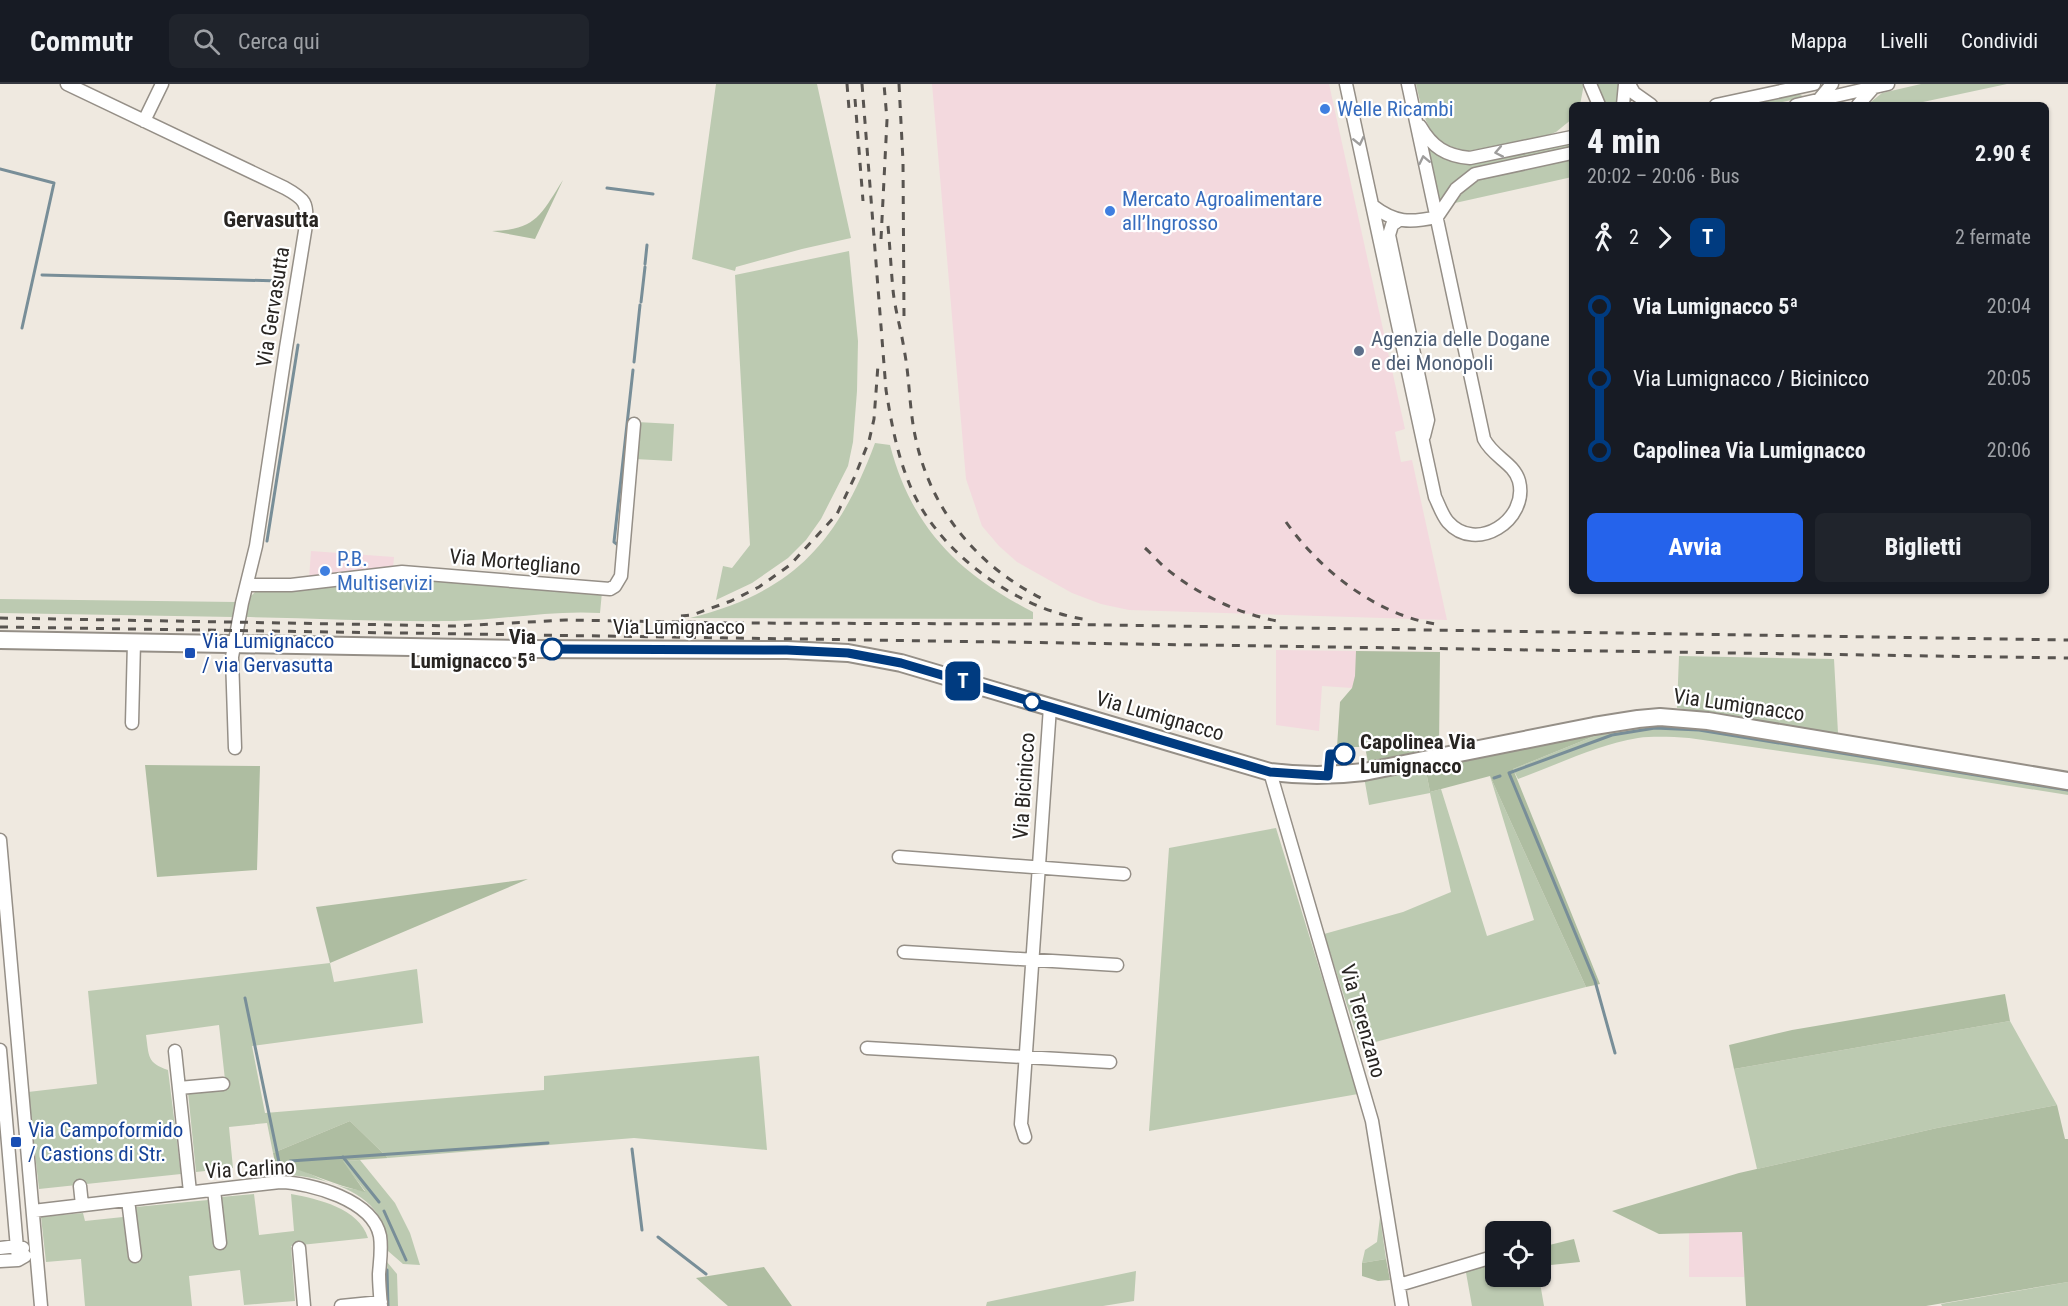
<!DOCTYPE html>
<html lang="it">
<head>
<meta charset="utf-8">
<style>
	body { margin:0; font-family:"Roboto Condensed",sans-serif; background:#20242c; color:#f1f3f6; height:100vh; display:flex; flex-direction:column; font-size:22px; white-space:nowrap }
	* { box-sizing:border-box; margin:0 }
	p { font-size:20px; color:#9ea1a6 }
	.icon { flex:none; width:33px; height:33px; fill:none; stroke:currentColor; stroke-width:2; stroke-linecap:round; stroke-linejoin:round }
	.map { position:relative; flex:1; overflow:hidden }
	.panel { position:absolute; left:1569px; top:18px; width:480px; height:492px; display:flex; flex-direction:column; background:#171b24; border-radius:9px; box-shadow:0 2px 4px #0004 }
	.panel>* { flex:none }
	.badge { padding:0 12px; border-radius:9px; font-size:21px; line-height:39px }
	.controls { position:absolute; left:1485px; top:1137px; display:grid; gap:12px }
	.controls a { display:grid; place-items:center; width:66px; height:66px; border-radius:9px; background:#171b24; box-shadow:0 2px 4px #0004; font-size:30px }
	.map>.badge { position:absolute; translate:-50% -50%; box-shadow:0 0 0 3px #fff }
	.legs { display:flex; align-items:center; gap:9px; height:66px; padding:0 18px; font-size:20px }
	.legs p { margin-inline-start:auto }
	.overview { display:flex; align-items:center; justify-content:space-between; height:102px; padding:0 18px }
	h1 { font-size:33px; font-weight:800; line-height:45px }
	.cta { display:flex; gap:12px; margin-top:auto; padding:12px 18px }
	.cta a { flex:1; height:69px; border-radius:9px; background:#2563eb; color:#fff; font-size:24px; font-weight:800; line-height:69px; text-align:center }
	.cta a+a { background:#20242c; color:#f1f3f6 }
	ul { padding:0 18px; list-style:none }
	li { display:flex; align-items:center; gap:21px; height:72px; font-size:22px }
	li i { display:grid; place-items:center; width:9px; height:100%; margin:0 8px; background:currentColor }
	li i::after { content:''; width:15px; height:15px; margin:-8px; border:4px solid; border-radius:50%; background:#171b24 }
	li p { margin-inline-start:auto }
	li:first-child i { background:linear-gradient(#0000 50%,currentColor 0) }
	li:last-child i { background:linear-gradient(currentColor 50%,#0000 0) }
	header { display:flex; align-items:center; gap:36px; box-sizing:border-box; height:84px; padding:0 30px; background:#171b24; border-bottom:2px solid #363941 }
	header strong { font-size:28px }
	nav { display:flex; gap:33px; margin-inline-start:auto; font-size:21px }
	.search { width:420px; height:54px; background:#20242c; display:flex; align-items:center; gap:15px; box-sizing:border-box; padding:0 21px; border-radius:9px; color:#9ea1a6; font-size:22px }
	.map>svg:first-child { display:block }
	.commercial { fill:#f3d9de }
	.green { fill:#bccab1 }
	.forest { fill:#aebda1 }
	.lines { fill:none; stroke-linecap:round; stroke-linejoin:round }
	.stream { stroke:#788e98; stroke-width:3 }
	.street-casing { stroke:#958f87; stroke-width:15 }
	.secondary-casing { stroke:#958f87; stroke-width:20 }
	.street { stroke:#fff; stroke-width:12 }
	.secondary { stroke:#fff; stroke-width:16 }
	.rail { stroke:#585450; stroke-width:3; stroke-dasharray:8 8; stroke-linecap:butt }
	.oneway { stroke:#9e9d9c }
	.line-1-casing { stroke:#fff; stroke-width:14 }
	.line-1 { stroke:#003b80; stroke-width:9 }
	.shop-dot { fill:#3f7fe0; stroke:#fff; stroke-width:2 }
	.service-dot { fill:#5c6f8a; stroke:#fff; stroke-width:2 }
	.stop-1-dot { fill:#fff; stroke:#003b80; stroke-width:3 }
	.transit-dot { fill:#1a4fb4; stroke:#fff; stroke-width:2 }
	.labels { text-anchor:middle; dominant-baseline:central; stroke-width:4.5; stroke-linejoin:round; paint-order:stroke }
	.shop-label { font-size:21px; fill:#366cbe; stroke:#fff; text-anchor:start }
	.street-label { font-size:21px; fill:#282522; stroke:#fff }
	.service-label { font-size:21px; fill:#4e5e75; stroke:#fff; text-anchor:start }
	.stop-label { font-size:21px; font-weight:bold; fill:#282522; stroke:#fff; text-anchor:end }
	.transit-label { font-size:21px; fill:#164399; stroke:#fff; text-anchor:start }
	.neighbourhood-label { font-size:22px; font-weight:bold; fill:#282522; stroke:#fff }
</style>
</head>
<body>
<header>
<strong>Commutr</strong>
<div class="search"><svg class="icon" aria-label="search" viewBox="0 0 24 24"><circle cx="10" cy="10" r="6"/><path d="M15 15l6 6"/></svg>Cerca qui</div>
<nav><a>Mappa</a><a>Livelli</a><a>Condividi</a></nav>
</header>
<div class="map">
<svg width="2068" height="1222" viewBox="0 0 2068 1222">
	<rect width="100%" height="100%" fill="#efe9e0"/>
	<path class="commercial" d="M932,0H1329L1405,345L1395,348L1401,378L1412,376L1447,536L1129,526L1101,520L1072,509L1017,478L999,462L982,442L966,395Z
		M311,467L394,473L393,484L309,495Z
		M1276,566L1440,568L1351,624L1352,604L1322,602L1319,647L1276,641Z
		M1742,1148L1744,1193H1689V1149Z"/>
	<path class="green" d="M716,0H817L851,154L802,165L736,183L735,187L692,175Z
		M1416,0H1584L1580,21H1572V35L1556,48L1546,52L1469,67C1428,62 1424,35 1416,0Z
		M1596,0H1619L1616,21H1607Z
		M1921,0H2007L1909,21H1867L1882,9Z
		M1796,9L1805,13L1769,21H1740Z
		M1572,57V64L1474,86L1439,117L1429,65L1444,74Z
		M1572,75V93L1455,119C1462,107 1471,99 1484,94Z
		M849,167L858,257L857,307L853,358L848,382L821,435L806,456L788,474L752,499L716,516L723,482L732,484L750,461L735,191Z
		M637,338L674,340L672,377L635,375Z
		M875,359L890,361C911,443 959,490 1033,528V535L690,534C794,508 838,458 875,359Z
		M392,494L602,508L600,529C551,526 503,536 454,537C384,538 314,534 244,533L249,514L257,506Z
		M0,515L236,518L233,533L0,529Z
		M1679,572L1834,575L1838,649L1677,624Z
		M1675,639L2068,704V711L1878,681L1689,654C1672,653 1654,652 1638,654C1596,661 1557,681 1518,695L1513,685L1602,649L1619,644Z
		M1425,682L1430,708L1441,705L1487,852L1534,836L1490,692L1586,903L1360,962L1324,850L1403,828L1451,808L1430,709L1369,721L1364,693Z
		M1276,744L1358,1010L1149,1047L1169,764Z
		M330,879L334,898L417,885L423,939L252,962L265,1029L544,1006V992L759,972L767,1066L634,1054L388,1074L350,1037L273,1069L267,1039L229,1043L233,1084L196,1088L188,1008L226,1005L219,941L146,951C149,972 147,979 168,986L181,1090L39,1105L28,1008L97,1000L88,907Z
		M2010,937L2057,1021L1937,1044L1757,1085L1734,985Z
		M360,1076L395,1119L410,1149L420,1181L403,1180L388,1167C387,1150 383,1134 370,1121C347,1098 301,1089 270,1091L269,1079C290,1076 316,1095 337,1101C346,1104 355,1105 365,1107L342,1077Z
		M254,1110L259,1151L294,1147L291,1110C318,1115 359,1124 368,1154L291,1162L295,1217L244,1221L240,1186L189,1192L192,1222H85L81,1175L46,1178L41,1133L83,1129L85,1137L123,1133L128,1174L141,1173L136,1123L208,1116L214,1162L226,1160L221,1113Z
		M1380,1133L1386,1175L1362,1179L1365,1166L1377,1158Z
		M1495,1175L1496,1192L1539,1193L1544,1222H1472L1465,1183Z
		M387,1178L397,1190L398,1222H389Z
		M1136,1187L1134,1217L1103,1222H986L987,1218Z
		M2068,1198V1222H1942L1941,1220Z"/>
	<path class="forest" d="M563,96L535,155L492,147C537,146 541,130 563,96Z
		M1356,567L1440,568L1439,664L1368,678L1365,663H1337L1340,618L1352,604L1355,592Z
		M1619,644L1602,649L1513,685L1600,900L1586,903L1490,692L1430,708L1425,682Z
		M145,681L260,682L257,786L157,793Z
		M528,795L330,879L316,823Z
		M2005,910L2010,937L1734,985L1729,961L1792,946Z
		M2057,1021L2065,1055H2068V1198L1926,1222H1746L1742,1148L1659,1150L1612,1127L1739,1089L1937,1044Z
		M350,1037L388,1074L343,1077L365,1108C334,1101 305,1087 275,1078L273,1069Z
		M1574,1155L1580,1178L1541,1182V1163Z
		M1386,1175L1390,1196L1378,1197L1362,1192V1179Z
		M764,1183L792,1222H728L696,1194Z"/>
	<g class="lines">
		<path class="stream" d="M0,85L54,99L22,244
			M607,104L653,110
			M645,180L647,161
			M42,191L280,197
			M641,218L645,183
			M634,278L640,221
			M267,457L298,261
			M618,461L614,458L633,286
			M1494,694L1500,692
			M245,914L279,1078
			M1615,969L1595,897L1509,689L1612,651L1655,644L1699,646L2068,706
			M632,1065L642,1146
			M343,1073L379,1118
			M290,1077L548,1059
			M384,1127L406,1176
			M658,1153L706,1190
			M387,1186L388,1222"/>
		<defs>
			<path id="street" d="M67,0L285,104C305,115 308,119 306,141L286,264L256,462L242,519L232,573L235,664
				M1346,0L1435,413C1439,421 1442,431 1448,438C1476,470 1529,436 1519,397C1514,379 1493,373 1484,355L1408,0
				M1590,0L1599,21
				M1629,0L1634,9L1651,21
				M1817,18L1832,0
				M1623,21L1625,0
				M1716,21L1814,0
				M1796,21L1888,0
				M1858,21L1873,4
				M144,37L162,0
				M1420,42C1432,63 1446,72 1470,74L1572,53
				M1373,122C1395,139 1410,139 1437,133
				M1437,133L1456,105L1475,90L1572,69
				M1399,136L1392,141L1389,151L1428,336L1424,352
				M247,501H291L402,488L610,505L615,502L621,492L634,340
				M132,639L134,558
				M1270,688L1372,1037L1402,1222
				M0,756L41,1222
				M899,773L1124,790
				M904,868L1117,881
				M867,964L1110,978
				M0,966L18,1176
				M175,967L190,1108
				M179,1004L223,1000
				M1025,1053L1021,1040L1050,623
				M80,1102L82,1121
				M214,1106L220,1159
				M128,1116L135,1172
				M33,1127L280,1098C311,1099 373,1116 380,1152C382,1165 380,1177 379,1190C379,1200 380,1211 381,1222
				M0,1164L17,1162L23,1164
				M299,1164L304,1222
				M0,1177L18,1176L25,1172
				M1399,1201L1496,1172
				M341,1222L381,1218"/>
			<path id="secondary" d="M0,556L523,565L787,566L848,569L901,579L1270,688C1302,692 1332,692 1364,688L1594,642L1638,635L1660,633L1708,637L2068,697"/>
		</defs>
		<use href="#street" class="street-casing"/>
		<use href="#secondary" class="secondary-casing"/>
		<use href="#street" class="street"/>
		<use href="#secondary" class="secondary"/>
		<path class="rail" d="M847,0L849,25
			M862,0L886,306C891,337 897,370 909,399C935,466 1014,524 1083,535
			M899,0L903,77L904,233
			M855,15L863,117
			M888,142C890,163 891,185 893,206C895,226 901,245 904,265C910,295 909,326 916,356C932,429 980,485 1047,517
			M881,155L887,36L884,0
			M1286,438C1320,486 1375,530 1435,540
			M1145,464C1153,471 1160,480 1168,486C1200,512 1242,531 1282,538
			M681,532L692,531L731,517L759,503L790,481L837,430L855,392L869,357L874,335L878,281
			M0,534L455,542L566,536L732,539L1046,540L2068,556
			M0,543L2068,574"/>
	</g>
	<defs><path id="oneway-chevron" d="M-2-3.5L2.5 0L-2 3.5" fill="none" stroke-width="1.6" stroke-linecap="round" stroke-linejoin="round" transform="scale(1.5)"/></defs>
	<g class="oneway">
		<use href="#oneway-chevron" transform="translate(1359 57) rotate(77)"/>
		<use href="#oneway-chevron" transform="translate(1499 68) rotate(169)"/>
		<use href="#oneway-chevron" transform="translate(1424 76) rotate(-102)"/>
	</g>
	<g class="lines">
		<defs>
			<path id="line-1" d="M552,565L787,566L848,569L901,579L1270,688L1328,692L1330,670H1344"/>
		</defs>
		<use href="#line-1" class="line-1-casing"/>
		<use href="#line-1" class="line-1"/>
	</g>
	<g class="shop-dot">
		<circle cx="1325" cy="25" r="6"/>
		<circle cx="1110" cy="127" r="6"/>
		<circle cx="325" cy="487" r="6"/>
	</g>
	<circle class="service-dot" cx="1359" cy="267" r="6"/>
	<g class="stop-1-dot">
		<circle cx="552" cy="565" r="10"/>
		<circle cx="1032" cy="618" r="8"/>
		<circle cx="1344" cy="670" r="10"/>
	</g>
	<g class="transit-dot">
		<rect x="184" y="563" width="12" height="12" rx="3"/>
		<rect x="10" y="1052" width="12" height="12" rx="3"/>
	</g>
	<g class="labels">
		<g class="shop-label">
			<text x="1337" y="25">Welle Ricambi</text>
			<text x="1122" y="115">Mercato Agroalimentare<tspan x="1122" dy="24">all’Ingrosso</tspan></text>
			<text x="337" y="475">P.B.<tspan x="337" dy="24">Multiservizi</tspan></text>
		</g>
		<g class="street-label">
			<text transform="translate(273 223) rotate(-81)">Via Gervasutta</text>
			<text transform="translate(515 478) rotate(5)">Via Mortegliano</text>
			<text x="679" y="543">Via Lumignacco</text>
			<text transform="translate(1739 621) rotate(8)">Via Lumignacco</text>
			<text transform="translate(1160 632) rotate(16)">Via Lumignacco</text>
			<text transform="translate(1024 702) rotate(-86)">Via Bicinicco</text>
			<text transform="translate(1363 937) rotate(74)">Via Terenzano</text>
			<text transform="translate(250 1085) rotate(-3)">Via Carlino</text>
		</g>
		<g class="service-label">
			<text x="1371" y="255">Agenzia delle Dogane<tspan x="1371" dy="24">e dei Monopoli</tspan></text>
		</g>
		<g class="stop-label">
			<text x="536" y="553">Via<tspan x="536" dy="24">Lumignacco 5ª</tspan></text>
			<text x="1360" y="658" text-anchor="start">Capolinea Via<tspan x="1360" dy="24">Lumignacco</tspan></text>
		</g>
		<g class="transit-label">
			<text x="202" y="557">Via Lumignacco<tspan x="202" dy="24">/ via Gervasutta</tspan></text>
			<text x="28" y="1046">Via Campoformido<tspan x="28" dy="24">/ Castions di Str.</tspan></text>
		</g>
		<g class="neighbourhood-label">
			<text x="271" y="135">Gervasutta</text>
		</g>
	</g>
</svg>
<div class="controls">
<a><svg class="icon" aria-label="locate" viewBox="0 0 24 24"><circle cx="12" cy="12" r="6"/><path d="M12 2v4M12 18v4M2 12h4M18 12h4"/></svg></a>
</div>
<b class="badge" style="left:963px;top:597px;background:#003b80;color:#fff">T</b>
<section class="panel">
<div class="overview"><div><h1>4 min</h1><p>20:02 – 20:06 · Bus</p></div><b>2.90 €</b></div>
<div class="legs"><svg class="icon" aria-label="walk" viewBox="0 0 24 24"><circle cx="13" cy="4" r="2"/><path d="M13 8l-2 6 4 7M11 14l-3 7M7 12l3-4h3l4 4"/></svg>2<svg class="icon" aria-label="forward" viewBox="0 0 24 24"><path d="M9 5l7 7-7 7"/></svg><b class="badge" style="background:#003b80;color:#fff">T</b><p>2 fermate</p></div>
<ul>
<li><i style="color:#003b80"></i><b>Via Lumignacco 5ª</b><p>20:04</p></li>
<li><i style="color:#003b80"></i><span>Via Lumignacco / Bicinicco</span><p>20:05</p></li>
<li><i style="color:#003b80"></i><b>Capolinea Via Lumignacco</b><p>20:06</p></li>
</ul>
<div class="cta"><a>Avvia</a><a>Biglietti</a></div>
</section>
</div>
</body>
</html>
